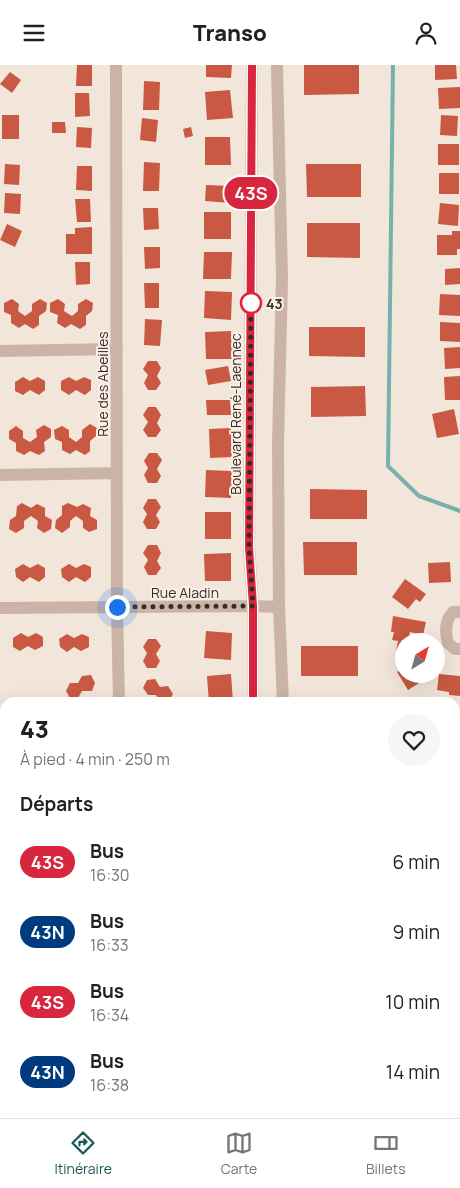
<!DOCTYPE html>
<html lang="fr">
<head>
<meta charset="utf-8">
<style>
	body { margin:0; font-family:Manrope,sans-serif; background:#f6f6f6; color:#202124; height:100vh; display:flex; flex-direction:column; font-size:19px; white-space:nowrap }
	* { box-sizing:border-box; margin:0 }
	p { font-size:16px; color:#757577 }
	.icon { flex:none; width:28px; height:28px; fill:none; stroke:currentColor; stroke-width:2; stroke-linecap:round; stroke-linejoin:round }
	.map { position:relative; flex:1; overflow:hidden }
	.side { position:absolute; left:0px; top:632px; width:460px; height:421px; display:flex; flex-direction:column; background:#fff; border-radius:15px 15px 0 0; box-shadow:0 5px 20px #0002 }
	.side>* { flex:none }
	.badge { padding:0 10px; border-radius:16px; font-size:18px; line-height:32px }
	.needle { width:32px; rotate:37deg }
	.fabs { position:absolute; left:395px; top:568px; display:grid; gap:10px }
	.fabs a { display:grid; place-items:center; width:50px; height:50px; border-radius:50%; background:#fff; box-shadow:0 5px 20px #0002; font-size:25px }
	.you { position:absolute; width:25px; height:25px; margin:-12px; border:4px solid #fff; border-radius:50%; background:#1a73e8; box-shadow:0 0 0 8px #1a73e833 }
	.map>.badge { position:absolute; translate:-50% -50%; box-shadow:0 0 0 2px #fff }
	h2 { padding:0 20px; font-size:19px; line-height:45px }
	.round { display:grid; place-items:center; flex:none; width:52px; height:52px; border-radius:26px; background:#f6f6f6 }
	.head { display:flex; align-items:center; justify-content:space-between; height:85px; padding:0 20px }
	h1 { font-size:24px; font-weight:800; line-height:38px }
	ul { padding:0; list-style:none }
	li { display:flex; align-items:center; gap:15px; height:70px; padding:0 20px }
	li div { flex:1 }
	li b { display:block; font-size:19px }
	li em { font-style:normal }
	li .badge { min-width:55px; font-weight:700; text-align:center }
	header { display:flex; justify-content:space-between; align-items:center; height:65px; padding:0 20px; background:#fff; font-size:22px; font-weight:800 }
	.menu { display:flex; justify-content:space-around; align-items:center; height:70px; border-top:1px solid #e0e0e0; background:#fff; font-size:14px; color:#757577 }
	.menu a { display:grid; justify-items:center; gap:2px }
	.menu .on { color:#1c5959 }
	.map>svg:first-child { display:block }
	.green { fill:#b7c29a }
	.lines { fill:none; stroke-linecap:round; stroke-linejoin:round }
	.stream { stroke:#79b0ae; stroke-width:4 }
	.building { fill:#c95942 }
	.minor { stroke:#cbb4a6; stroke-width:12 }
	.line-casing { stroke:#fff; stroke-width:11 }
	.line { stroke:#d7263d; stroke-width:8 }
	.walk { stroke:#372b27; stroke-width:5; stroke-dasharray:0 9 }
	.stop-dot { fill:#fff; stroke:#d7263d; stroke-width:2.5 }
	.labels { text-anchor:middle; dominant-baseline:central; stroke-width:4; stroke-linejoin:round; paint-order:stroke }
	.stop-label { font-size:14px; font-weight:bold; fill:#372b27; stroke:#faf0e7; text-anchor:start }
	.street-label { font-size:14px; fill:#372b27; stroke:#faf0e7 }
</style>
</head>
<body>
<header><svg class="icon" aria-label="menu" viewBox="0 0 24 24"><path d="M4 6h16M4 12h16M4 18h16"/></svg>Transo<svg class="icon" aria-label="person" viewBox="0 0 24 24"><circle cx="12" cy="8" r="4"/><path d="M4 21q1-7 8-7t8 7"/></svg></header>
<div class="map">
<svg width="460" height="1053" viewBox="0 0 460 1053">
	<rect width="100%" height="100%" fill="#f2e6db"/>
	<path class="green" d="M455,916H460V1053H446V1049H455Z"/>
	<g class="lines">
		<path class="stream" d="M393,0L388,401L419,431L460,446"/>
	</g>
	<path class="building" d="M77,0H92V21H76Z
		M206,0H232L231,13L206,12Z
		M304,0H359V29L304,30Z
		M435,0H456L457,14L435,15Z
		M10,7L21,15L12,28L0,19Z
		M144,16L160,17L159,45H143Z
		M460,22V43L439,44L438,23Z
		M230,25L233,53L207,55L205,27Z
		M75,28H89L90,51L75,52Z
		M2,50H19V74H2Z
		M441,50L458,51L457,71L440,70Z
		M142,53L158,55L156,77L140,75Z
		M52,57H65L66,68H52Z
		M77,62L92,63L91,83L76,82Z
		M191,62L193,71L185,73L183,64Z
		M205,72H230L231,100H205Z
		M438,79H459V100H438Z
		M144,97L160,98L159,126H143Z
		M5,99L20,100L19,120L4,119Z
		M306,99H361V132H307Z
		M77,101H92V126L76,125Z
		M439,108H459V129H439Z
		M206,120L231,121L230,138L205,136Z
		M5,128L21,129L20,149L4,148Z
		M75,134H90L91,157H77Z
		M440,138L459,140L458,161L438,159Z
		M143,143H158L159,164L144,165Z
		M204,147H231V174H204Z
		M307,158H360V193L307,192Z
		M7,159L22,166L15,182L0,175Z
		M92,162V189H66V169H75V163Z
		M452,166H460V184H457V190H437V170H452Z
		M144,182H160V203L145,204Z
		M204,187H232L231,214H203Z
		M75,197H90V219L76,220Z
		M460,203V219L445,220V204Z
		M144,218H159V243H145Z
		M205,226L232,227L231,255L204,253Z
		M440,229L460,230V251L439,250Z
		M12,234L19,239L18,246L25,251L32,246V239L40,234L47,238L46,246L39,251V260L33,264L25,259L19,263L11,258V250L4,247V238Z
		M58,234L65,239L64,246L72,251L78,246V239L86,234L93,238L92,246L86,251V260L80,264L71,259L65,263L57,258L58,250L50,247V238Z
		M145,254L162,255L160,281L144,280Z
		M440,257L460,258V277L440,276Z
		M309,262H365V292L309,291Z
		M231,266L232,294H206L205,267Z
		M460,282V303L445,304L444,283Z
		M148,296H157L161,303L157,311L161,318L156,325H148L144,318L148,310L143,304Z
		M228,301L231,316L208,320L205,305Z
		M460,311V335H445L444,312Z
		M23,312L30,316L38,312L45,316V325L39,330L30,325L23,330L15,326V317Z
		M69,312L76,316L84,312L91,315V325L85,330L76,325L69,330L61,325V316Z
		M365,321L366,351L311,352V322Z
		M206,335H230L231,350H207Z
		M148,342H156L161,350L157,358L161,365L156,372H148L143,365L148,357L143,350Z
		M454,344L459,369L437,373L432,349Z
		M90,359L97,363L96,371L90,376V386L85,390L76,385L70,389L62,385V377L55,374L54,365L62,361L69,365V372L76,377L82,372V365Z
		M44,360L51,364V372L44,377L45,386L39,390L30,386L24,390L16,386V378L9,374V366L16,361L23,366V373L30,377L37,372L36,365Z
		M231,363L232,392L210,393L209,364Z
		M149,388H157L162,395L157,404L161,411L157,418H148L144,410L148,403L144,396Z
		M206,405L232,406L231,433L205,432Z
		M310,424L367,425V454H310Z
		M148,434H156L161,442L156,450L160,457L156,464H147L143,457L147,449L143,443Z
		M22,438L31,443L37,439L45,443V451L52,455L51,464L44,468L37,463L38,456L31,451L24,456V463L16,468L9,464L10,455L16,451L17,441Z
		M68,438L77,442L83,439L91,443L90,451L97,455V464L89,467L83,463V456L76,451L70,456V462L62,468L55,463L56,455L62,450V441Z
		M205,447H231V474H205Z
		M303,477H357V510H304Z
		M148,480H157L161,488L157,496L161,503L156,510H148L144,502L148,495L143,488Z
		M231,488V516H205L204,489Z
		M450,497L451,517L429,518L428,498Z
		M23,499L30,503L38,499L45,503V512L39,517L30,512L23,517L16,512L15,504Z
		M69,499L76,503L84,499L91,502V512L85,517L76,512L69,517L62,512L61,504Z
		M405,514L426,529L420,537L416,534L408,544L392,532Z
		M393,551L426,557L423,570L410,567L408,576H404V586L396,585L398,576L392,575L394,567H391Z
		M206,566L232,568L231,595L204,593Z
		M21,568L28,572L36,568L43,572V581L35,585L28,581L20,586L13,582V573Z
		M67,569L74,573L82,569L89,572V582L81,586L74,582L67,587L60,582L59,574Z
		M148,574H156L161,581L156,589L160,596L156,603H147L143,596L147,588L143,582Z
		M301,581H358V611H301Z
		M404,594V609H428L429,612L408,625L397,607L402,604L398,597Z
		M231,609L233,637L209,638L207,611Z
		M439,609L460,611V631L449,630V627L437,625Z
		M91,610L95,618L92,626H82L78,633H70L66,626L70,618H78L82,611Z
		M155,614L160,622L168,621L173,629L169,636L161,637L156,630H148L143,623L147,615Z
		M455,676H460V693L455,692Z
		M455,893H460V914H455Z
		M5,1027V1049H16L17,1050L12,1053H0V1029Z
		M70,1049H90V1053H71Z
		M137,1049H155L154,1053H137Z
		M206,1049H234V1053H206Z
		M335,1049H413L414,1053H362L357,1051L355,1053H336Z"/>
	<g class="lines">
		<path class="minor" d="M116,0L117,542L119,638
			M252,0L249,482L253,541V638
			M277,0L282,214L278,377L279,542L283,638
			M0,286L117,284
			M0,410L117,408
			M0,543L253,541L279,542
			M460,547H453C445,555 445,567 448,578L455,584H460
			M455,723H460
			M0,829L5,827
			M0,976L5,974
			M0,1003L5,1000
			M109,1049V1053
			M281,1049V1053
			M258,1053V1049"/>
	</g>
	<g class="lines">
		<defs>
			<path id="line" d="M252,0L249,482L253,541V638"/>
		</defs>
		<use href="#line" class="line-casing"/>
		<use href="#line" class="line"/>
		<path class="walk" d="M117,542L253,541L249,482L251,238"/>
	</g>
	<circle class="stop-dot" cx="251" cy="238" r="10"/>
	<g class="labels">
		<g class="stop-label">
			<text x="266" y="238">43</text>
		</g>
		<g class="street-label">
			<text transform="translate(102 319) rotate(-90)">Rue des Abeilles</text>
			<text transform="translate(235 349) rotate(-90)">Boulevard René-Laennec</text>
			<text x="185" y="527">Rue Aladin</text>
		</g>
	</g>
</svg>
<div class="fabs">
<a><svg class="needle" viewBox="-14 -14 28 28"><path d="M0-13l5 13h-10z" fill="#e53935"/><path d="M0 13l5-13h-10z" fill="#757577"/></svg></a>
</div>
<div class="you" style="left:117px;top:542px"></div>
<b class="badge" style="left:251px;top:128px;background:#d7263d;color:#fff">43S</b>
<section class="side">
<div class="head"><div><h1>43</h1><p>À pied · 4 min · 250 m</p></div><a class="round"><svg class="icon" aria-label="heart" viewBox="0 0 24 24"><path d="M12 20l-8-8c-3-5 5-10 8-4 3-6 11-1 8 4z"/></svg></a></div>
<h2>Départs</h2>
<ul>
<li><span class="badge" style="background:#d7263d;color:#fff">43S</span><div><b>Bus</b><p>16:30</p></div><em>6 min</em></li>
<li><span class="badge" style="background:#003b80;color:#fff">43N</span><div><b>Bus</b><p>16:33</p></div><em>9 min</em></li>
<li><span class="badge" style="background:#d7263d;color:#fff">43S</span><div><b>Bus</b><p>16:34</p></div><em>10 min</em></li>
<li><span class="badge" style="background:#003b80;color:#fff">43N</span><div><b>Bus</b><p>16:38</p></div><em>14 min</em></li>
</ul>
</section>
</div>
<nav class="menu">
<a class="on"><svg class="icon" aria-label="directions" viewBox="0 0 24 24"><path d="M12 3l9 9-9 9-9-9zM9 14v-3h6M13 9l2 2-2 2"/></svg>Itinéraire</a>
<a><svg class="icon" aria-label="map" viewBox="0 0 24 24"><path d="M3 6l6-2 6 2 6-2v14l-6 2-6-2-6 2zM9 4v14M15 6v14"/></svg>Carte</a>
<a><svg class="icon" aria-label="tickets" viewBox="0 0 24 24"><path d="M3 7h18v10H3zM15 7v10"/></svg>Billets</a>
</nav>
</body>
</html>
